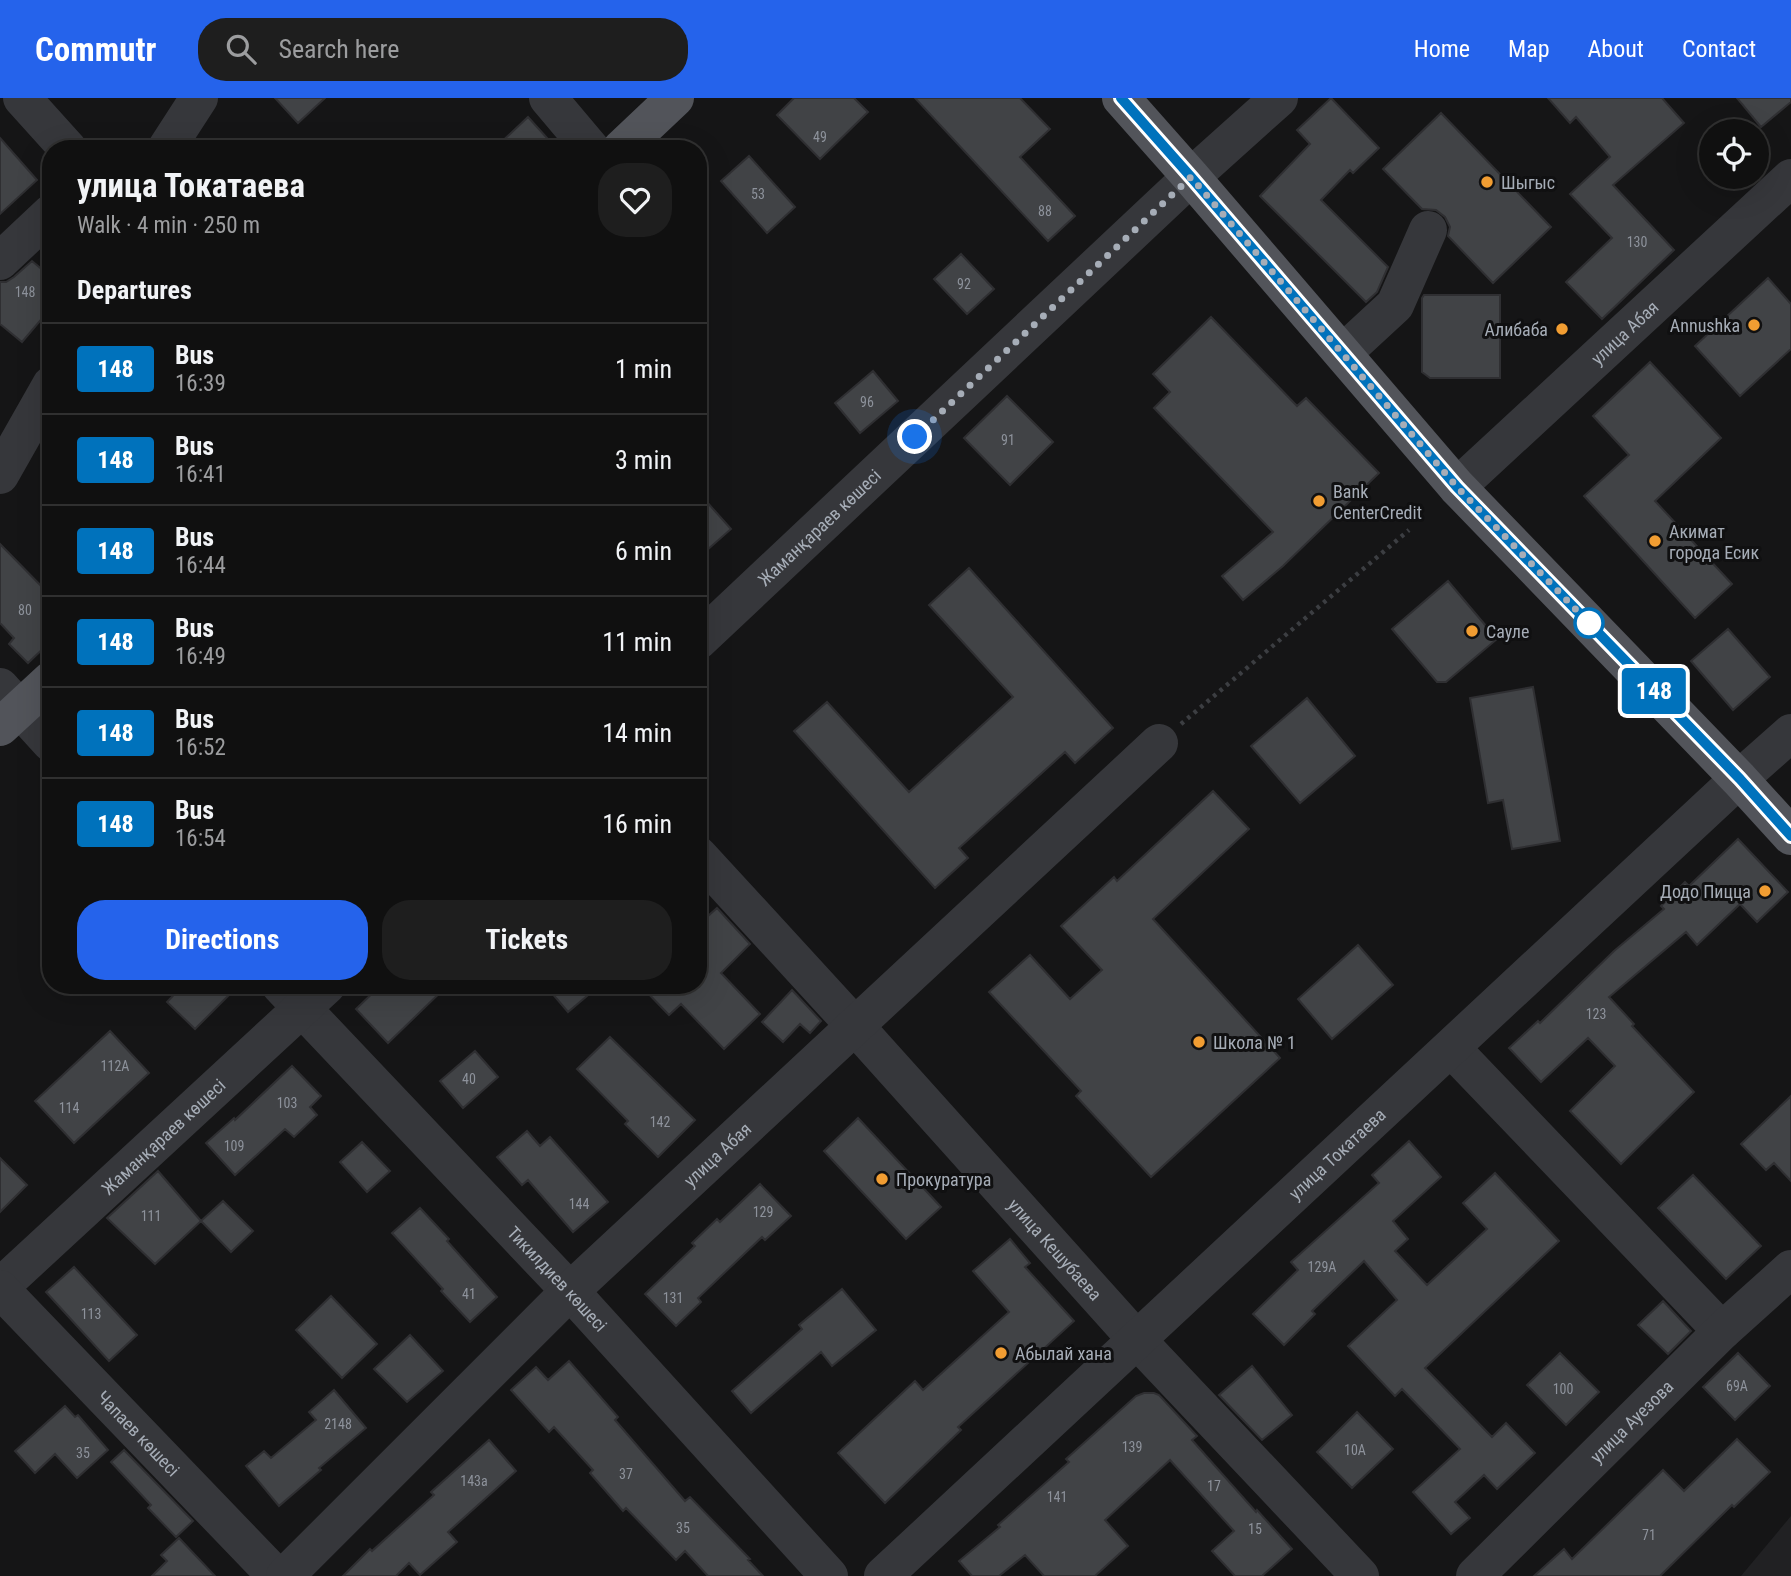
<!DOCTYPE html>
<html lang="en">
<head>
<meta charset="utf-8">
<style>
	body { margin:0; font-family:"Roboto Condensed",sans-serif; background:#1e1e1e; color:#f1f3f6; height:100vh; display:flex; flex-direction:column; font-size:26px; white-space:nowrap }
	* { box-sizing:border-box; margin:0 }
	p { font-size:23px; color:#9c9d9f }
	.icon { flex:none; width:38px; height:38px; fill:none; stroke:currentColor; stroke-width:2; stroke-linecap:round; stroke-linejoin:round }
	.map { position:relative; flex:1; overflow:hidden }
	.drawer { position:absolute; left:42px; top:42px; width:665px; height:854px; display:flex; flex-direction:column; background:#101010; border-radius:28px; box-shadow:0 7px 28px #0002,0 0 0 2px #303030 }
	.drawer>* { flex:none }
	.badge { padding:0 14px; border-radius:5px; font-size:24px; line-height:46px }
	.tools { position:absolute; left:1699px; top:21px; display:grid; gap:14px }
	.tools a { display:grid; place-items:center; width:70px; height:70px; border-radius:50%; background:#101010; box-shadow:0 7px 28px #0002,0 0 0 2px #303030; font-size:35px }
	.you { position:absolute; width:35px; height:35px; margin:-18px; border:5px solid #fff; border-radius:50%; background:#1a73e8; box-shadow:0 0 0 10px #1a73e833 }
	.map>.badge { position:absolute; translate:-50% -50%; box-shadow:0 0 0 4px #fff }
	h2 { padding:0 35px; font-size:26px; line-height:63px }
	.round { display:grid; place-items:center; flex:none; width:74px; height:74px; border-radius:28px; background:#1e1e1e }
	.overview { display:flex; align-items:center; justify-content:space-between; height:119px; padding:0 35px }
	h1 { font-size:33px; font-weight:700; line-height:52px }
	.button { display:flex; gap:14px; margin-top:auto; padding:14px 35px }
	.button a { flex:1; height:80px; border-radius:28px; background:#2563eb; color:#fff; font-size:28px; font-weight:700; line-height:80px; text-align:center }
	.button a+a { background:#1e1e1e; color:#f1f3f6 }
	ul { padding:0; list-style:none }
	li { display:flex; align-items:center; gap:21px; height:91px; padding:0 35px; border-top:2px solid #303030 }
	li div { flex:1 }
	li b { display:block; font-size:26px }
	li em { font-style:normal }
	li .badge { min-width:77px; font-weight:700; text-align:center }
	header { display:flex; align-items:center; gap:42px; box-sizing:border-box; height:98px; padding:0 35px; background:#2563eb; color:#fff }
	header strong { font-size:33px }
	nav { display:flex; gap:38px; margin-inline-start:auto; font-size:24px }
	.search { width:490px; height:63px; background:#1e1e1e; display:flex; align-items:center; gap:18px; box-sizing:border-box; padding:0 24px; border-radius:28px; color:#9c9d9f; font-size:26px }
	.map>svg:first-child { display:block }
	.built { fill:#212123 }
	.building { fill:#414346; stroke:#2f2f32; stroke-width:2 }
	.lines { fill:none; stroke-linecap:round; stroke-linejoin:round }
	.path { stroke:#3c3e42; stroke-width:4.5; stroke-dasharray:3.5 5; stroke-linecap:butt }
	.minor { stroke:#36373b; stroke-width:38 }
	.major { stroke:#52545a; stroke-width:38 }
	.line-casing { stroke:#fff; stroke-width:16 }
	.line { stroke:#0072bc; stroke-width:10 }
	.walk { stroke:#a6adb7; stroke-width:7; stroke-dasharray:0 12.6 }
	.poi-dot { fill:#f19d32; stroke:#101011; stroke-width:2.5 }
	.stop-dot { fill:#fff; stroke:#0072bc; stroke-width:3.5 }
	.labels { text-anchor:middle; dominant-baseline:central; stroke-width:6; stroke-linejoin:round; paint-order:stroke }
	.number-label { font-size:14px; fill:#8d929b }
	.poi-label { font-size:18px; fill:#a6adb7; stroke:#101011; text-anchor:start }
	.street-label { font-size:18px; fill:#a6adb7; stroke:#101011 }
</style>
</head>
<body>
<header>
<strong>Commutr</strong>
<div class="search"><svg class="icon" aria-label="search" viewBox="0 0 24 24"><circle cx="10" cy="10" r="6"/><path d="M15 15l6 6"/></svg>Search here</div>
<nav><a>Home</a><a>Map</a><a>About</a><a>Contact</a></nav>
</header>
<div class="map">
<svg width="1791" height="1478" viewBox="0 0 1791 1478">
	<rect width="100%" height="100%" fill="#151516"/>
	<path class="built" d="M1791,1418V1478H1741Z"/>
	<path class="building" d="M275,0H325L298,25Z
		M794,0H854L868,14L820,61L777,17Z
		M915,0H1020L1050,31L1020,59L1075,118L1048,143Z
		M1331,0L1379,50L1353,75L1350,72L1321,102L1388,169L1377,194L1366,204L1260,98L1310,46L1297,32Z
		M1548,0H1662L1684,25L1613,87L1674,152L1602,221L1566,184L1612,140L1570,96L1610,59L1576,19L1570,25Z
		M1737,0H1791V4L1761,29Z
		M1441,15L1551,129L1493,185L1448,138L1450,129L1445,119L1436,112L1422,111L1383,71Z
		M528,19L557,51H494Z
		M0,40L37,82L0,116Z
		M749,58L795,109L767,135L721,83Z
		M961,156L994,191L967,216L934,181Z
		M32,163L51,179V210L22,244L0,226V184H6L14,179Z
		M1768,180L1791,206V251L1740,298L1695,248Z
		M1424,197H1500V280H1430L1422,274V200Z
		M1211,219L1297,308L1306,300L1379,375L1283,468L1243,502L1222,478L1273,434L1154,310L1170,294L1153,276Z
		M1650,264L1721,340L1655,403L1732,486L1695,520L1584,398L1629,357L1593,318Z
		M873,273L898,303L860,335L835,305Z
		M1007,298L1053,344L1010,387L964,340Z
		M698,394L731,431L698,460Z
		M0,446L51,498V543L28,565L9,546L14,540L0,525Z
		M969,470L1113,630L1075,665L1065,654L959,750L968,760L935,790L794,633L827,604L909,694L1013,599L929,507Z
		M1448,483L1497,541L1446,584H1437L1392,531Z
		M1728,531L1770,579L1733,612L1691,563Z
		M1533,589L1560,743L1512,751L1503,702L1488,705L1470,600Z
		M1307,600L1355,658L1300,705L1251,648Z
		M1213,693L1249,731L1153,821L1280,960L1151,1079L1076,998L1081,993L989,894L1030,857L1070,901L1102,872L1061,828L1114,779L1117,783Z
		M1738,741L1788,794L1757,824L1740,806L1697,847L1686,834L1609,899L1634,926L1632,928L1694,994L1621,1066L1570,1013L1615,968L1588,940L1541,984L1509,950L1538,923L1540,925L1614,853L1664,811L1661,808L1685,784L1689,788Z
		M717,810L750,846L721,875L760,916L724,951L681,906L669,917L640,887H698V827Z
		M1358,847L1393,887L1332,941L1298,901Z
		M183,887H217L228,898L195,931L167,904Z
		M381,887H448L388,945L356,911Z
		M545,887H600L568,914Z
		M792,892L821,923L810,935L800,926L783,944L762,924Z
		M110,933L149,975L74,1045L35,1003Z
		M610,939L695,1022L658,1059L625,1026L628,1023L577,971Z
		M475,953L498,979L463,1010L440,983Z
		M292,968L321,998L310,1009L317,1017L294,1039L285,1031L235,1077L206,1045L234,1020L235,1022Z
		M1791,998V1083L1774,1065L1766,1072L1741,1046Z
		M858,1020L941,1109L906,1141L824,1053Z
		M527,1033L540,1048L550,1039L608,1104L573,1134L528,1082L522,1087L497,1059Z
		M1409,1043L1441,1079L1393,1123L1408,1141L1395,1153L1427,1187L1487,1131L1463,1105L1495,1075L1559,1143L1425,1270L1492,1339L1506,1325L1535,1355L1497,1391L1484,1377L1455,1404L1470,1420L1451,1436L1413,1394L1460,1351L1402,1291L1395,1298L1348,1248L1397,1202L1364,1163L1312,1213L1315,1216L1284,1247L1253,1216L1298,1172L1291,1164L1379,1085L1372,1077Z
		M362,1044L390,1073L367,1094L340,1064Z
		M0,1060L27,1087L0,1114Z
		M158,1073L201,1123L155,1166L107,1120Z
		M1693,1077L1761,1148L1726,1181L1658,1110Z
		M760,1086L791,1118L765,1142L762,1139L698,1200L701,1204L676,1228L645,1196L695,1148L692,1145L717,1121L720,1124Z
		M223,1103L253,1133L231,1154L201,1123Z
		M420,1110L449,1141L447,1143L497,1199L470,1224L441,1193L443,1191L392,1135Z
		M1010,1141L1030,1165L1025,1169L1074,1223L958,1329L961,1332L885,1405L838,1355L915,1283L923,1292L1009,1214L973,1173Z
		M74,1169L137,1237L109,1263L46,1194Z
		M842,1191L876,1232L832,1268L821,1254L751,1315L732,1293L802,1231L799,1227Z
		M331,1198L377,1246L342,1280L296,1232Z
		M1663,1203L1691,1233L1668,1256L1638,1227Z
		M410,1237L443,1273L407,1304L374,1271Z
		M1560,1255L1599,1294L1566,1327L1527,1287Z
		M1738,1255L1770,1288L1735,1322L1703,1289Z
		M569,1263L618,1319L615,1322L685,1403L690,1399L750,1461L748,1462L763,1478H708L685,1453L676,1462L626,1410L623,1413L590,1375L593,1372L554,1329L549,1334L511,1292L536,1269L548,1282Z
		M1252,1268L1292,1317L1262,1342L1219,1297Z
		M334,1292L366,1330L319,1370L321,1372L279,1408L246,1368L264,1353L271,1360L316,1322L309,1314Z
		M1144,1295H1154L1159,1297L1197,1338L1192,1342L1256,1414L1257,1412L1292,1451L1262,1478H1235L1212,1453L1234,1433L1170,1362L1105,1422L1128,1448L1095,1478H1044L1025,1457L999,1478H972L959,1463L1000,1429L998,1427L1069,1364L1066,1361L1136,1298Z
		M65,1308L75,1319L78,1317L108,1352L77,1380L55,1356L35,1375L15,1353Z
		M1357,1314L1393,1351L1352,1390L1317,1354Z
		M1737,1341L1770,1374L1734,1409L1732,1407L1660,1478H1534L1564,1451L1572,1461L1663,1372L1684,1393Z
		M489,1342L516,1373L448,1434L457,1444L420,1477L409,1465L396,1478H343L370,1451L372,1453L434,1397L431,1394Z
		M124,1352L193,1423L176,1439L148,1410L151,1407L111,1364Z
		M179,1440L215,1478H152L167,1463L161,1457Z"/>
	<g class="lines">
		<path class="path" d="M1181,626L1409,432"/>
		<g class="minor">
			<path d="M22,0L68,51"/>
			<path d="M548,0L591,51"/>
			<path d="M166,51L199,0"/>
			<path d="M0,163L51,115"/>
			<path d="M1343,255L1395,207L1428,132"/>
			<path d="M0,377L51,287"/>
			<path id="s1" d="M1457,389L1791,80"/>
			<path id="s2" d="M698,543L1191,79L1279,0"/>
			<path d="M0,589L51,645"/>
			<path id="s3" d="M698,757L855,928L1137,1242L1360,1478"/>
			<path id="s4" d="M280,887L570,1193L829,1478"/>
			<path d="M1451,950L1722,1233"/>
			<path id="s5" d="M0,1189L327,887"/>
			<path id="s6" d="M0,1191L276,1478"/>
			<path id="s7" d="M285,1478L570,1193L1159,645"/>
			<path id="s8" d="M883,1478L1739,681L1791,635"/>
			<path id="s9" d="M1475,1478L1722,1233L1791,1171"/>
		</g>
		<path class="major" d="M1121,0L1191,79L1457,389L1739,681L1791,738
			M621,51L675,0
			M0,629L51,582"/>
	</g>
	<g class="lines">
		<defs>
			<path id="line" d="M1121,0L1191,79L1457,389L1740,681L1791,738"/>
		</defs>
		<use href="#line" class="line-casing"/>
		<use href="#line" class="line"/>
		<path class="walk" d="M915,339L1191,79L1457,389L1589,525"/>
	</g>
	<g class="poi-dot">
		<circle cx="1487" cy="84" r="7"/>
		<circle cx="1754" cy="227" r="7"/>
		<circle cx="1562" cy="231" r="7"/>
		<circle cx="1319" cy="403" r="7"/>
		<circle cx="1655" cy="443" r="7"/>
		<circle cx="1472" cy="533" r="7"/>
		<circle cx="1765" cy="793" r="7"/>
		<circle cx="1199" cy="944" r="7"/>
		<circle cx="882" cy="1081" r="7"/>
		<circle cx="1001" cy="1255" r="7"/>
	</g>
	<circle class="stop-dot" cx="1589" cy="525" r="14"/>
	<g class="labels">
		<g class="number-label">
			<text x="820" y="39">49</text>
			<text x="758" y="96">53</text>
			<text x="1045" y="113">88</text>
			<text x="1637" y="144">130</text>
			<text x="964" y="186">92</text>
			<text x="25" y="194">148</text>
			<text x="867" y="304">96</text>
			<text x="1008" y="342">91</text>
			<text x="25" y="512">80</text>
			<text x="1596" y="916">123</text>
			<text x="115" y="968">112А</text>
			<text x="469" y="981">40</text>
			<text x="287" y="1005">103</text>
			<text x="69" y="1010">114</text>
			<text x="660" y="1024">142</text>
			<text x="234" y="1048">109</text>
			<text x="579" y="1106">144</text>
			<text x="763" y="1114">129</text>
			<text x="151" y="1118">111</text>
			<text x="1322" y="1169">129А</text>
			<text x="469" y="1196">41</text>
			<text x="673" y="1200">131</text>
			<text x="91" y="1216">113</text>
			<text x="1737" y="1288">69А</text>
			<text x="1563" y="1291">100</text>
			<text x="338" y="1326">2148</text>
			<text x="1132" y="1349">139</text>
			<text x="1355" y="1352">10А</text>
			<text x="83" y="1355">35</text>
			<text x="626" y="1376">37</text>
			<text x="474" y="1383">143а</text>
			<text x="1214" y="1388">17</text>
			<text x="1057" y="1399">141</text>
			<text x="683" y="1430">35</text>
			<text x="1255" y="1431">15</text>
			<text x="1649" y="1437">71</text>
		</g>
		<g class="poi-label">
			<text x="1501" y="84">Шыгыс</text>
			<text x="1740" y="227" text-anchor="end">Annushka</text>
			<text x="1548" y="231" text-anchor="end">Алибаба</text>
			<text x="1333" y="393">Bank<tspan x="1333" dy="21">CenterCredit</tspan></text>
			<text x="1669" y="433">Акимат<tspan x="1669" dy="21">города Есик</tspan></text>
			<text x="1486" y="533">Сауле</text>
			<text x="1751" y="793" text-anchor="end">Додо Пицца</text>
			<text x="1213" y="944">Школа № 1</text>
			<text x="896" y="1081">Прокуратура</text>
			<text x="1015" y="1255">Абылай хана</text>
		</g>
		<g class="street-label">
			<text stroke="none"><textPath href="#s1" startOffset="228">улица Абая</textPath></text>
			<text stroke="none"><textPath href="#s2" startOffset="166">Жаманқараев көшесі</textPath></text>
			<text stroke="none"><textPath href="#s5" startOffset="222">Жаманқараев көшесі</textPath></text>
			<text stroke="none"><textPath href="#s7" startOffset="604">улица Абая</textPath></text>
			<text stroke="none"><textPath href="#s8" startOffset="620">улица Токатаева</textPath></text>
			<text stroke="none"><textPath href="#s3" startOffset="532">улица Кешубаева</textPath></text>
			<text stroke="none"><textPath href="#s4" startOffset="404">Тикилдиев көшесі</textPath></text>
			<text stroke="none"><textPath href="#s9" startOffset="220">улица Ауезова</textPath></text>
			<text stroke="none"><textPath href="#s6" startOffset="200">Чапаев көшесі</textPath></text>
		</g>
	</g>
</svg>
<div class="tools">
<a><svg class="icon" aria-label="locate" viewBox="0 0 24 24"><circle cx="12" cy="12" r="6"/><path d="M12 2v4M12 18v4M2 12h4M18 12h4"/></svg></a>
</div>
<div class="you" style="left:915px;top:339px"></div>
<b class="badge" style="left:1654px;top:593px;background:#0072bc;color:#fff">148</b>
<section class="drawer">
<div class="overview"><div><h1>улица Токатаева</h1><p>Walk · 4 min · 250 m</p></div><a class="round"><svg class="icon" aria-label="heart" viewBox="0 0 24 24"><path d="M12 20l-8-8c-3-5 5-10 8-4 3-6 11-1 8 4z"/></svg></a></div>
<h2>Departures</h2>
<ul>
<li><span class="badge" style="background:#0072bc;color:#fff">148</span><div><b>Bus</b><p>16:39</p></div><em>1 min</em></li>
<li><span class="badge" style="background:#0072bc;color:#fff">148</span><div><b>Bus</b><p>16:41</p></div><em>3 min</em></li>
<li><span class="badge" style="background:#0072bc;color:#fff">148</span><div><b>Bus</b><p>16:44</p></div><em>6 min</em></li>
<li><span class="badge" style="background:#0072bc;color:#fff">148</span><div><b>Bus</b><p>16:49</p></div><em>11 min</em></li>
<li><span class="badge" style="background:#0072bc;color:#fff">148</span><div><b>Bus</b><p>16:52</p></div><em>14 min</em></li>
<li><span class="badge" style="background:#0072bc;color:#fff">148</span><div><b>Bus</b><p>16:54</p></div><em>16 min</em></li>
</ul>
<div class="button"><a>Directions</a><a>Tickets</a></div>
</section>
</div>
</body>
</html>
